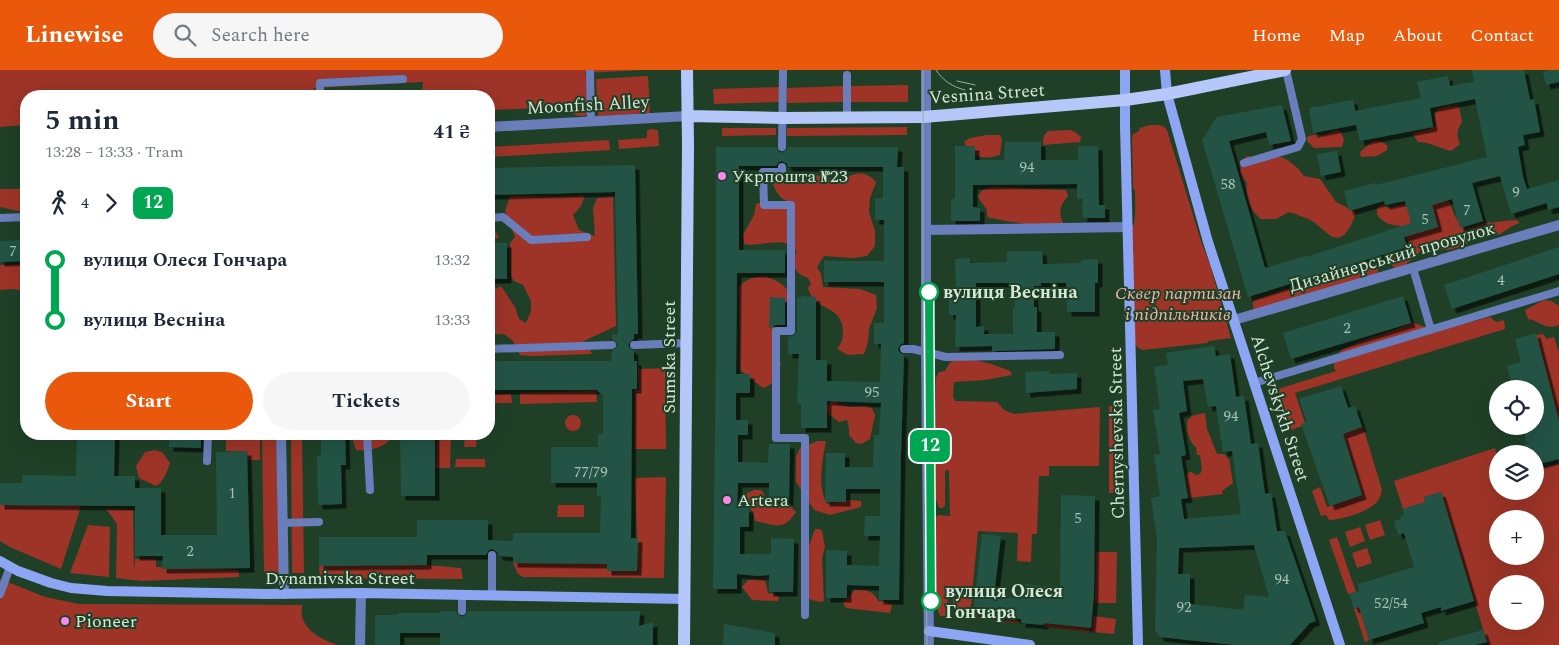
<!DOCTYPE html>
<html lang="en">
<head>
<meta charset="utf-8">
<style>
	body { margin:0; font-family:Spectral,serif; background:#f6f6f7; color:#1f2937; height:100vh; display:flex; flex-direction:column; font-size:19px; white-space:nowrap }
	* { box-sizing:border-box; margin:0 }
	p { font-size:16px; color:#747a83 }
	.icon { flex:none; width:28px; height:28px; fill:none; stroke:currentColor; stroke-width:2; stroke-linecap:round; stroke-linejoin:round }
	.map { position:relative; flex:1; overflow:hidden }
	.panel { position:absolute; left:20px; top:20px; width:475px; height:350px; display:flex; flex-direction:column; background:#fff; border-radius:20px; box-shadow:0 5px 20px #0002 }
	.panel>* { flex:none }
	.badge { padding:0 10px; border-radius:8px; font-size:18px; line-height:32px }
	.buttons { position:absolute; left:1489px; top:310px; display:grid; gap:10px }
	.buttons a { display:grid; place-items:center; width:55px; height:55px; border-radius:50%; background:#fff; box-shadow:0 5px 20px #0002; font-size:25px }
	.map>.badge { position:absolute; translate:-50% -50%; box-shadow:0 0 0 2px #fff }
	.legs { display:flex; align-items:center; gap:8px; height:55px; padding:0 25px; font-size:16px }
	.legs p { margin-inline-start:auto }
	.head { display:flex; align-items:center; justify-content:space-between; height:85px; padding:0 25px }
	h1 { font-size:28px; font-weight:700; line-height:38px }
	.action { display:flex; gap:10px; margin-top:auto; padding:10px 25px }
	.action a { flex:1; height:58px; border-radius:30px; background:#ea580c; color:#fff; font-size:20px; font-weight:700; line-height:58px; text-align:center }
	.action a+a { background:#f6f6f7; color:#1f2937 }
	ul { padding:0 25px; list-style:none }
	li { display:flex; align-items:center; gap:18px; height:60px; font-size:19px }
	li i { display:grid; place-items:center; width:8px; height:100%; margin:0 6px; background:currentColor }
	li i::after { content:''; width:12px; height:12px; margin:-6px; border:4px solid; border-radius:50%; background:#fff }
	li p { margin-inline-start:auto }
	li:first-child i { background:linear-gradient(#0000 50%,currentColor 0) }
	li:last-child i { background:linear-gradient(currentColor 50%,#0000 0) }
	header { display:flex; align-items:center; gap:30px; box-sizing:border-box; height:70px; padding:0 25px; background:#ea580c; color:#fff }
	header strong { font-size:24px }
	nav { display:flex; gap:28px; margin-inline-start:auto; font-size:18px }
	.search { width:350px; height:45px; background:#f6f6f7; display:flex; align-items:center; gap:12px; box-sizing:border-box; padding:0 18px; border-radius:28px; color:#747a83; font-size:19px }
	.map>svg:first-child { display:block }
	.green { fill:#9d3427; fill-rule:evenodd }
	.building { fill:#245344; fill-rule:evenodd; filter:url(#shadow) }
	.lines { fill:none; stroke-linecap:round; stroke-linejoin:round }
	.lane { stroke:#6a7ebb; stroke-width:8 }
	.street { stroke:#6a7ebb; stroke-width:10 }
	.secondary { stroke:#8da6f4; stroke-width:10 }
	.primary { stroke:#b6c8fa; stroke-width:12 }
	.tram { stroke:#98af9c; stroke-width:1 }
	.line-1-casing { stroke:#fff; stroke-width:11 }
	.line-1 { stroke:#00a651; stroke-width:8 }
	.poi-dot { fill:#f689ed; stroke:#1f4027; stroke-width:2 }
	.stop-1-dot { fill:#fff; stroke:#00a651; stroke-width:2.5 }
	.labels { text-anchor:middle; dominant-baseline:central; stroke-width:4; stroke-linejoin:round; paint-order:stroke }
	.number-label { font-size:15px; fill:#a9c3b3 }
	.street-label { font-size:18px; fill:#d5e8d8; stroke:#1f4027 }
	.poi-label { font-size:18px; fill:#d5e8d8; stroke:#1f4027; text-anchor:start }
	.stop-label { font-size:18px; font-weight:bold; fill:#d5e8d8; stroke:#1f4027; text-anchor:start }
	.park-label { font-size:18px; font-style:italic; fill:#f1b3a8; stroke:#1f4027 }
</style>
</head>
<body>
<header>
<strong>Linewise</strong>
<div class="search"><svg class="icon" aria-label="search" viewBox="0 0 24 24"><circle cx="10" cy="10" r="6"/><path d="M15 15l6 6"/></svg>Search here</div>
<nav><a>Home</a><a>Map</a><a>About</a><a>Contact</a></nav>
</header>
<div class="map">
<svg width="1559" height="575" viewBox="0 0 1559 575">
	<defs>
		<filter id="shadow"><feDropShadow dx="4.5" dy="4.5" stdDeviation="0" flood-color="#0009"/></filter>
	</defs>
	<rect width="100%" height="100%" fill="#1f4027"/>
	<path class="green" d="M0,0H643L585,3L587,11L589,43L584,46H577L564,37L489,40V26H386L422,24L423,12L314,18L313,26H26V55L0,57Z
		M648,6L650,43L598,46L596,9Z
		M908,15V32H851V16Z
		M843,16V32L787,33V18Z
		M780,17V32L714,34L713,19Z
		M1447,36H1459L1462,52C1457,60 1456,64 1460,74L1451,81C1439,78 1429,72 1418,72L1412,63L1426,60L1436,56L1434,46L1437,39Z
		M1158,55L1163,56L1167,60L1201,171L1210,195L1231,268L1209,271L1207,273L1142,280L1137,277L1134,272L1131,185L1134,181C1128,171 1132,164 1134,153C1136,144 1135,130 1135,120L1133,118L1132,68L1133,64L1139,61L1140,58L1150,55Z
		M907,57V65L787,66V58Z
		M722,58H776V65L722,66Z
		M650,59L658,60L659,76L619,79L618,70L647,68V61Z
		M1070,60L1075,62L1081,67L1080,72L1043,75C1043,69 1043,66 1048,61Z
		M1336,60L1341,62L1344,70L1342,77L1314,78L1307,71V67L1312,65H1324Z
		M987,65H1000L1002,70L1000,85C983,90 972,88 964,72L970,68Z
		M609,70L610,80L489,87V77Z
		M1373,71H1380L1387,75V80L1377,86L1361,87L1360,82Z
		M1247,86C1257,88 1265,86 1275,86C1285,86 1298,97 1304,106L1320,109L1336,132L1356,142C1353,152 1345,174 1331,166C1324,162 1319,155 1312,151C1305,147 1297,145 1289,142L1276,149H1261C1250,140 1245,127 1247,113L1240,103L1241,91Z
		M791,103C805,104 822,103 833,113C849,108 861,95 876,112L870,128L869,142L875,161V176L867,186L853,188L824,186L817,197L821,204L823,217L860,219L876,225L877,238L869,259L868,272L864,284L848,285L837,279C845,270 845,254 837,245C825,234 814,237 808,218L811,213L808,208C791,202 794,196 796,181C786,164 760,178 744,174L743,165L754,145L756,134L762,132L794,136C791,132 787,131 783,129C777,125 774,117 772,111L777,105Z
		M992,117L1066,120L1068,126C1060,136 1058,141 1063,153C1052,161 1004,150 989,148L987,146V140L978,127L981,121Z
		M0,119H26V138L18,141L0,137Z
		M585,125L581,136L573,145L579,160L595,166L593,138L597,128L613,127L616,256L582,272L586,279L590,280L592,284L533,286L520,285L513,271L504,264L489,265V221L501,216L515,237L519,249L526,253L531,241V231L523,215L514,211L511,207L510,173L515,167L505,141L510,126L559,127Z
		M1436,126C1455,129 1448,136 1457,149C1459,153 1462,156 1465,160L1485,153L1516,150L1520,153L1512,156L1500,164L1473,169L1463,176L1448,180L1435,179L1421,181L1405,195L1395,199L1390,193L1392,185L1407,177L1409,172L1403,164L1400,156C1390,155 1384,153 1377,145V138L1382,134L1388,138Z
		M489,130L494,136V142L491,152L499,168H489Z
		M26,194V221L14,219L0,220V195Z
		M1366,194H1375L1378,200L1376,206L1258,240L1253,238V230Z
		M764,206C776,210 786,214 791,227L772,246L773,257L778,264L780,275L777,288L781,294C778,305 774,315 763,318L740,300L739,217C746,209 753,207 764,206Z
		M1544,230L1551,231L1559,236V255C1545,261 1541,251 1528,249L1525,240Z
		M1490,247L1496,252L1504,250L1505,259L1295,323L1305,353L1302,356L1291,360L1278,319L1336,301L1334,298L1335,287L1343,279L1362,271L1414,253L1436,261Z
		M1543,264L1547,269L1554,267L1559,282V374L1536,265Z
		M961,289C981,290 991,293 1010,301L1012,305L985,310L954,312L953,327L955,331L997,332L1004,340L1014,344L1100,337L1099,396H1049V406H1039L1037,464H1032L1031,492L1017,491L1018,463H1020L978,461L972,525L953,523L952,520H950C946,528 949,538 945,546H940C929,519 935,478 935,448L938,445L950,446L949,400L945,401V436L942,438H939L935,426L936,308L939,302L945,301L950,292Z
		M665,298L666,379H635V320H639L638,299Z
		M596,321L597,332L520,334V323Z
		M511,324L512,333H492V325Z
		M832,330H836L838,334L849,337L865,336L872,338L875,345L870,369L861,374L856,373L849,365V358L847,350L839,352L830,345L825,339Z
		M1109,336H1116L1115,423H1109Z
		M1205,343L1207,359L1217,384H1224L1229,389L1233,413L1222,421L1223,424L1189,428L1186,407L1188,403L1191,402L1196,405L1200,404L1202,400L1200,385H1197L1196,377C1189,372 1185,357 1188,349L1191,348V346Z
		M565 353a8 8 0 1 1 16 0a8 8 0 1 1-16 0Z
		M1363,357L1382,420C1381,425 1380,428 1377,432C1370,441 1341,450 1329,450L1326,445L1321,446L1312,421L1320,417L1327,437L1362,425L1343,364Z
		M226,364H260V390H248L247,381H226Z
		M262,364H276L279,502H264Z
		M291,364H302L304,503H292Z
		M351,364H393C388,378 369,381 356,380Z
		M437,364H451L450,398H436Z
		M465,364H477L476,377H464Z
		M818,371H826C822,392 817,415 827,434L850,430L861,431V437L830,445L814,440L796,412V387L800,378Z
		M1495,378L1497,386L1498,421H1535V401L1559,393V575H1488L1441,422L1424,427L1425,432L1403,439L1394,411ZM1498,449H1535V486H1498ZM1498,514H1535V551H1498Z
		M155,380L162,382L170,393C167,401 164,412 156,416L139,408L136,396L145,382Z
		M456,389H485V397H455Z
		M666,407L664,508L534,507H523L518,504L513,493L607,494V501H638L635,408Z
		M754,420H761L764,424L765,437L790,436L796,442C782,463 774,454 755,451L753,442L744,432L747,423Z
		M0,435L81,436L61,499L10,477L0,471Z
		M558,435H584V447H557Z
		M106,439L133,440L134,502L135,489H156V497L239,500V507L142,511L116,508L117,454Z
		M1380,450L1385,465L1370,470L1365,455Z
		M88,455L110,457L109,507L70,503Z
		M1360,457L1365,471L1350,477L1345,462Z
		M815,459H819L822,461L825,477L822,488L824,531L819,532L809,529L807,523L809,512L807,481Z
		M1337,467L1356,522L1348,524L1329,470Z
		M1367,478L1372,493L1357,498L1352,483Z
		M1096,482H1117L1116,533H1095Z
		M427,495L461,498L463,509L320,508L319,496Z
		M0,509L45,527L79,534L302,535C302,539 301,544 302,547C307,563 324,570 337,575H0Z
		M761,509L765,510L768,523L777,525L779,528L778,531L752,530L742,517L748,510Z
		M855,520C866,520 873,520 878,531L887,532L892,536L890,543L846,538L843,533Z
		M953,526L972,528L970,542L953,540Z
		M1359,537L1369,570L1365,572L1354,539Z
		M974,545L1019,550V553L974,548Z
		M1093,546L1116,549L1114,564L1092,562Z
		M1045,553L1091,559L1090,562L1045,557Z"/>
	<path class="building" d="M1472,0H1524L1530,30L1534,29L1540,62L1523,65L1525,75L1518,77L1523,107L1527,119L1559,110V137L1548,140L1547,133L1511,144L1500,106L1472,113L1483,151L1460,158L1452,129L1432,135L1438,157L1404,167L1407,177L1248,227L1202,70L1217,47L1282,35L1291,71L1269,75L1266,62L1229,71L1265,198L1306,186V187L1411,153L1405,131L1385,135L1384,131L1349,141L1344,121L1375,113L1376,115L1487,87L1475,29L1430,38L1433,57L1360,71L1356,55L1313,63L1309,38L1353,30L1355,41L1421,28L1417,12L1448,6L1450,16L1474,12Z
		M1547,0H1559V12L1546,15L1543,2L1548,1Z
		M1005,72H1041V90H1078V76H1098L1099,135H1105V148H1083L1082,129H1077V114L973,115V137L980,138V151H951V129H955V76H975V90H1004Z
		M716,77H776L779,82L782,83L787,80L788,77H898L897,97H904V273L901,274L898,279L899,282L904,285L901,384L899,530H879V516L847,515V528H826V480L847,481V495L879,496L880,466H864L865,446H880V419H846V432H825L826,383H845V397H873L874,365H879L881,333L827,331V358H801V334H797L799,284H788V267L794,266L797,261V228H801V226L816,227V290H827V311L880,312L881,274H874V253H884V212H824V191H884V150H875V128H883V97H788L787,94L782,91L779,92L776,96H739V180H785V203H737L736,304H750V323H736V350H748V365H738V392L768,393L769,374H790L789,431H769V413H738L737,438H749V457H740V484H771V468L794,469L793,522H769V505L758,506L737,504V519H713L716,284Z
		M1337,81L1341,102L1321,106L1317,84Z
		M635,95L638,264H634V269L631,271L628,275L630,278L634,281V291H637V319H632L631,468H638L637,501H607V494L513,493V487L499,486L497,482L492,479L489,480L486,485H427V495L319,496V467H417V450H488V470L513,471V463H600L601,426H597V413H551V377H598V364H603V326L597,320H489V291H611L612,281L615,279L618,275L616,272L612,269V264L618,265L615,122L489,125V98Z
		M26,170V191L0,192V171Z
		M489,173H507V209H489Z
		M1559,177V204L1452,239L1444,215Z
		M1007,181H1042L1043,194L1081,193V190L1098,189V213H1095V242H1067L1066,213H1041V216H1034V237H1037V262H1055V279L992,281V276L955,277L956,245H949V220H956L955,189L970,188V193L1007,192ZM976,213H1009V216L1015,215V238H1013V264H984V256L976,257Z
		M1403,226L1411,253L1291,289L1283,263Z
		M770,227L785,228V255H776L769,258Z
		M1536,263L1559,351V389L1535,395V384H1505V380L1527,374L1522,356H1535V319H1513L1507,296L1521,292L1515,269Z
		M1214,276L1216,286L1230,284L1236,327L1244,326L1251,374L1258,373L1265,424L1271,423L1277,461H1285L1316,551L1310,553L1290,575H1235L1160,567L1155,560L1157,469L1151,428L1160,426L1154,385L1160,384L1153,340L1160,339L1154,297L1168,295L1166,283ZM1203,309L1208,337L1216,336L1223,382L1232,381L1241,444L1184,449L1181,429L1188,428L1181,386L1186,385L1179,343L1187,341L1183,311ZM1254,475L1269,527L1245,525L1243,540L1190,534V504H1178L1179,478Z
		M1049,301V304L1077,303V319L1026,323L1025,302Z
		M1341,316L1348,338L1355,336L1362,357L1343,364L1362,425L1330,436L1301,354L1307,352L1299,329Z
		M77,364H115L114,406H135V418H161V465H217L216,382L247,381L250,498L162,499L163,486H135V436L0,435V413H22V405L76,406Z
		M169,364H201V378L169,377Z
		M321,364H345L346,395H341L342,434L318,435L317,386H321Z
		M400,364H435V426H401Z
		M1441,422L1474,531L1441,541V537L1421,543L1424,553L1369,570L1359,537L1354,539L1349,524L1359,521L1358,514L1414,497L1404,463L1398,465L1394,451L1401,449L1400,446L1404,445L1403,439L1425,432L1424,427Z
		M1061,425L1095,426L1094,524L1091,558L1044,553V555L1021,553V549L973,543L982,464L1001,466L994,526L1023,529L1025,514L1060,518Z
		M440,541H456L457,544L462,547L465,546L468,541H640L639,556L653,552V575H440V563H400V575H375V545H398V543H440Z
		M724,554L775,563V575H723Z
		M1483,560L1487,572L1475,575H1439V572Z"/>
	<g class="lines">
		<path class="lane" d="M590,0L591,52
			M320,26V13L403,9
			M847,47V5
			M782,77L783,0
			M1244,93L1298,77L1302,69L1286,0
			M782,97V102H763L764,135H791V261H776V368H805V545
			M0,148L26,147
			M489,148L503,147L531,170L587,167
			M1413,198L1431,260
			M634,275L687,273
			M489,279L612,275
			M904,279H913L946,287L1060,285
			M1254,313L1559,221
			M367,364L370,420
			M207,391L208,364
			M282,453L319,452
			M492,485V526
			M0,524L10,497
			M462,541V525"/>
		<path class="street" d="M926,0V282L929,575
			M489,57L688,46
			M926,160L1128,157
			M1234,250L1559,155
			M281,364L284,524
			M360,575L361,523"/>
		<path class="secondary" d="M1125,0V56L1138,575
			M1165,0L1167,24L1208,172L1340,575
			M0,491L18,501L51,513L71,518L107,521L265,524L361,523L685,529
			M929,561L1030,575"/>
		<path class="primary" d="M688,46L783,48L923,47L960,44L1125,30L1167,24L1285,0
			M684,575L688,75L687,0"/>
		<path class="tram" d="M923,0V222L927,575
			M936,0C943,11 953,17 965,20
			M957,11L975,15"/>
	</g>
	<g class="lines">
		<defs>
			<path id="line-1" d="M929,222L931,531"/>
		</defs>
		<use href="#line-1" class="line-1-casing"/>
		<use href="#line-1" class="line-1"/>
	</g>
	<g class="poi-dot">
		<circle cx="722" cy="106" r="5"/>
		<circle cx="727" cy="430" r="5"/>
		<circle cx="65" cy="551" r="5"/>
	</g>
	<g class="stop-1-dot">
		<circle cx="929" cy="222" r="9"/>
		<circle cx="931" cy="531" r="9"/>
	</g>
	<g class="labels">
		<g class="number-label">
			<text x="1027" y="97">94</text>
			<text x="1228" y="114">58</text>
			<text x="1516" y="122">9</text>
			<text x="1467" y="140">7</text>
			<text x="1425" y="149">5</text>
			<text x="13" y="181">7</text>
			<text x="1501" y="210">4</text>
			<text x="1347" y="258">2</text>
			<text x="872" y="322">95</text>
			<text x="1231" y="346">94</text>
			<text x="591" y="402">77/79</text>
			<text x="232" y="423">1</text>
			<text x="1078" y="448">5</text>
			<text x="190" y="481">2</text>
			<text x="1282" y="509">94</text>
			<text x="1391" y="533">52/54</text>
			<text x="1184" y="537">92</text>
		</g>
		<g class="street-label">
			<text transform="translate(987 24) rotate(-4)">Vesnina Street</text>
			<text transform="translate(588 35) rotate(-3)">Moonfish Alley</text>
			<text transform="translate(1392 187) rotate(-16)">Дизайнерський провулок</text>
			<text transform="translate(669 287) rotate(-90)">Sumska Street</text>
			<text transform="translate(1280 338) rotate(72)">Alchevskykh Street</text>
			<text transform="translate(1117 363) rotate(-91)">Chernyshevska Street</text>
			<text x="340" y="508">Dynamivska Street</text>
		</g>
		<g class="poi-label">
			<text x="732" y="106">Укрпошта №23</text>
			<text x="737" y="430">Artera</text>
			<text x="75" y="551">Pioneer</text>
		</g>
		<g class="stop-label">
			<text x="943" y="222">вулиця Весніна</text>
			<text x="945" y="521">вулиця Олеся<tspan x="945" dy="21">Гончара</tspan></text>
		</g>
		<g class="park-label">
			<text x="1178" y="223">Сквер партизан<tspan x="1178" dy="21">і підпільників</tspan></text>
		</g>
	</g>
</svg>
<div class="buttons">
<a><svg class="icon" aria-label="locate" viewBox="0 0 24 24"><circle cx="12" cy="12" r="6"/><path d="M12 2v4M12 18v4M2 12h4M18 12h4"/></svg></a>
<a><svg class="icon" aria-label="layers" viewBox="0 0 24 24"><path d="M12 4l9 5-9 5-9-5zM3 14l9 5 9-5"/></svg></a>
<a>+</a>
<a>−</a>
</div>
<b class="badge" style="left:930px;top:376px;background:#00a651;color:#fff">12</b>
<section class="panel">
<div class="head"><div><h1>5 min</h1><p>13:28 – 13:33 · Tram</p></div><b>41 ₴</b></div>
<div class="legs"><svg class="icon" aria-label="walk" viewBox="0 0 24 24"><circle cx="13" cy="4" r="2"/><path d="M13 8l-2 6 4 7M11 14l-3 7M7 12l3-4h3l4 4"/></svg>4<svg class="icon" aria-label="forward" viewBox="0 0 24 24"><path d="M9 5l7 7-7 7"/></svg><b class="badge" style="background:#00a651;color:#fff">12</b></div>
<ul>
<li><i style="color:#00a651"></i><b>вулиця Олеся Гончара</b><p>13:32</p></li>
<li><i style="color:#00a651"></i><b>вулиця Весніна</b><p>13:33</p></li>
</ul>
<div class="action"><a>Start</a><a>Tickets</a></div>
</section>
</div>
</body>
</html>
